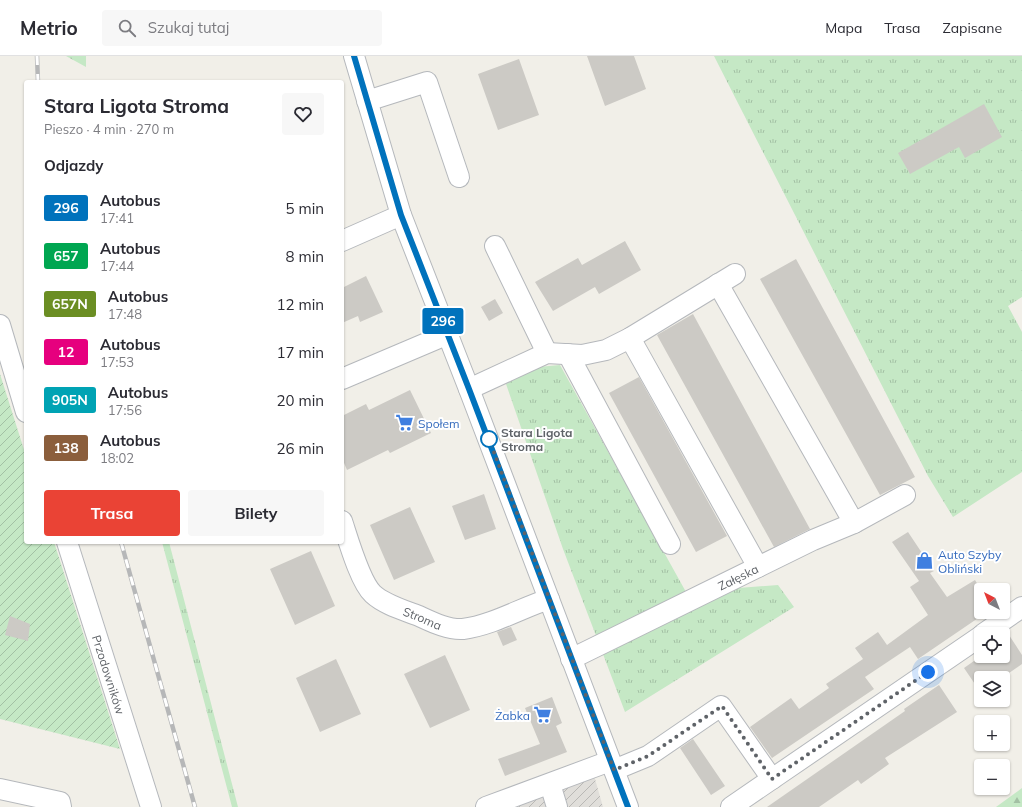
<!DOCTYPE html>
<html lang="pl">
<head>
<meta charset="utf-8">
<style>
	body { margin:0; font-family:Mulish,sans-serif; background:#f7f7f7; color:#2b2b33; height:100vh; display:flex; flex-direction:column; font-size:15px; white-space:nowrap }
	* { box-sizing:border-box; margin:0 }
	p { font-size:13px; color:#7c7c81 }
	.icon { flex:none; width:22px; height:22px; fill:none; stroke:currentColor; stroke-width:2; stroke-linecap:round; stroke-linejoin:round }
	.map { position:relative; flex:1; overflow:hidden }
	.sheet { position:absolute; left:24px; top:24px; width:320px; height:464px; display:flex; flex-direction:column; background:#fff; border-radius:4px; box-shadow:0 1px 3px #0004 }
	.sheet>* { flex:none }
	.badge { padding:0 8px; border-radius:3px; font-size:14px; line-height:26px }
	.needle { width:26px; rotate:318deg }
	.buttons { position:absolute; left:974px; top:527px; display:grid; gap:8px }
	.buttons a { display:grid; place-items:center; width:36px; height:36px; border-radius:4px; background:#fff; box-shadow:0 1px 3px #0004; font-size:20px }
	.you { position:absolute; width:20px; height:20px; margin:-10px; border:3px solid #fff; border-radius:50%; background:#1a73e8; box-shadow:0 0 0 6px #1a73e833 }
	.map>.badge { position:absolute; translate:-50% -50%; box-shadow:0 0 0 2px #fff }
	h2 { padding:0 20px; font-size:15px; line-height:36px }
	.round { display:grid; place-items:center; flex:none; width:42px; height:42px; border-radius:4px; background:#f7f7f7 }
	.headline { display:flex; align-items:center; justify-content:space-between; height:68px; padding:0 20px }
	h1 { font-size:19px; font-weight:700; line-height:30px }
	.cta { display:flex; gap:8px; margin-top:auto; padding:8px 20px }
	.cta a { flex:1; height:46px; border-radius:4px; background:#ea4335; color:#fff; font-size:16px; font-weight:700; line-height:46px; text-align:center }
	.cta a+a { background:#f7f7f7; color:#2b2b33 }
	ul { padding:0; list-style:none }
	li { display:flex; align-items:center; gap:12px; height:48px; padding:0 20px }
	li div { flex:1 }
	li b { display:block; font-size:15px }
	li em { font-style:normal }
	li .badge { min-width:44px; font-weight:700; text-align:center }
	header { display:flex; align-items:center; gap:24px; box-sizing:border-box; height:56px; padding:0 20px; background:#fff; border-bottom:1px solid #e1e1e2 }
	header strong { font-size:19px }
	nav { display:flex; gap:22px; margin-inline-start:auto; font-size:14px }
	.search { width:280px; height:36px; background:#f7f7f7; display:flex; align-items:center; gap:10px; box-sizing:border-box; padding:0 14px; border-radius:4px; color:#7c7c81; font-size:15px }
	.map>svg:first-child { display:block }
	.industrial { fill:url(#industrial-furrows) }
	.grass { fill:url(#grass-tufts) }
	.forest { fill:url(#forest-firs) }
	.garden { fill:url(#garden-furrows) }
	.building { fill:#cccac5 }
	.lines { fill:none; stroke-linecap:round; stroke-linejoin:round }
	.minor-casing { stroke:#b5b8bc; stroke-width:22 }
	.minor { stroke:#fff; stroke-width:20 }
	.rail-casing { stroke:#b6b7b8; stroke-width:4.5 }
	.rail { stroke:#fff; stroke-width:3; stroke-dasharray:9; stroke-linecap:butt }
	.line-casing { stroke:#fff; stroke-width:9 }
	.line { stroke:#0072bc; stroke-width:6 }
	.walk { stroke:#5f6368; stroke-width:4; stroke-dasharray:0 7.2 }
	.stop-dot { fill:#fff; stroke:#0072bc; stroke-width:2 }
	.labels { text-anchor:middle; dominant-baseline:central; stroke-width:4; stroke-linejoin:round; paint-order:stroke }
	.shop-label { font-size:12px; fill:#366cbe; stroke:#fff; text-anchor:start }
	.stop-label { font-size:12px; font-weight:bold; fill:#5f6368; stroke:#fff; text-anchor:start }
	.street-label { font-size:12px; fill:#5f6368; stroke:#fff }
</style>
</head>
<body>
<header>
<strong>Metrio</strong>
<div class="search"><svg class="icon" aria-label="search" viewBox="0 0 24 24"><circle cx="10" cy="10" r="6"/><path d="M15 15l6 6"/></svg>Szukaj tutaj</div>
<nav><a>Mapa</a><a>Trasa</a><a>Zapisane</a></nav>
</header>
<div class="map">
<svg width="1022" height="751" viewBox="0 0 1022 751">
	<defs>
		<pattern id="industrial-furrows" width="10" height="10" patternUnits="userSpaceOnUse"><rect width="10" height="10" fill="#e0deda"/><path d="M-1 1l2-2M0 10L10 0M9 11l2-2" fill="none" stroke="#b9b8b5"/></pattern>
		<pattern id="grass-tufts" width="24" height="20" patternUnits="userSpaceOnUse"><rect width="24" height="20" fill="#c5e8c5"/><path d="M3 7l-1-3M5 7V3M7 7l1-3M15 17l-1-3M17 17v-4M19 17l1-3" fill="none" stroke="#a3c0a4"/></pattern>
		<pattern id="forest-firs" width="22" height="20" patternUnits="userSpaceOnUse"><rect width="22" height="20" fill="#c5e8c5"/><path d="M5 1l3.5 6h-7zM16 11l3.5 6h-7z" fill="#a3c0a4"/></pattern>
		<pattern id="garden-furrows" width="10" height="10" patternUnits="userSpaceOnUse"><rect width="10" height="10" fill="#c5e8c5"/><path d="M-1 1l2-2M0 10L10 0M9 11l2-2" fill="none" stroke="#a3c0a4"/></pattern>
	</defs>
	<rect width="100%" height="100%" fill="#f1efe8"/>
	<path class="industrial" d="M593,716L603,751H500Z"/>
	<path class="grass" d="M714,0H1022V241L1008,250L1022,276V416L953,461L928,420Z
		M560,309L686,536L778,529L794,551L625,656L563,493L506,328L538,311Z
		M162,486H169L238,751H232Z"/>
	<path class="forest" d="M66,0H86V11Z
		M1022,732V751H996Z"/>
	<path class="garden" d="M0,318L26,400V486H54L120,693L0,663Z"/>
	<path class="building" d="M587,0H634L646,33L605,50Z
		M519,3L539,59L498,74L478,18Z
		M984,48L1002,81L965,102L959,91L910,118L898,97Z
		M625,185L641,214L599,238L595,231L553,255L535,226L578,202L582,209Z
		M796,203L915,421L880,439L760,223Z
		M366,220L383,256L360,266L358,260L342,267V232Z
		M495,243L503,257L489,265L481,251Z
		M693,258L810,473L774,491L657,279Z
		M639,321L727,480L696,496L609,337Z
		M410,334L431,377L390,397L388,394L347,414L342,402V360L366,348L369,354Z
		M484,438L496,473L465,484L452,450Z
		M410,451L435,506L394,524L370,469Z
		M908,476L934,515L930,517L947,541L975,524L981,534V556H987L918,603L910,591L865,621L874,633L772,702L750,671L791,642L799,653L829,632L826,628L863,603L855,592L878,576L887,589L928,559L910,531L919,525L892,486Z
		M311,495L335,550L295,569L270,513Z
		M10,560L30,568L28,585L5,579Z
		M511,571L517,584L503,590L497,576Z
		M1007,576L1022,599V608L1002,622H981V637L964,612L981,600H1003V578Z
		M445,599L470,654L430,672L404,618Z
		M336,603L361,658L320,676L296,622Z
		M939,629L957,656L885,702L889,708L861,728L858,724L819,751H767L905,655L904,653Z
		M552,641L562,667L556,670L567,696L505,720L498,703L540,688L525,652Z
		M693,683L725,730L711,739L680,692Z"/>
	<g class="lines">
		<defs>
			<g id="minor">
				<path d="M354,0L401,159L469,333L628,751"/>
				<path d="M367,45L427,26L459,121"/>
				<path d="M342,185L401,159"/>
				<path d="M495,190L547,297"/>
				<path d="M718,228L854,467"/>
				<path d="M0,269L26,356"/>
				<path d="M630,282L758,511"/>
				<path d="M568,298L670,488"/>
				<path d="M342,323L448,278"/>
				<path d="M469,333L547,297L582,299L606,294L630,282L735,218"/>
				<path id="s1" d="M342,465C348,483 360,526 373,538C385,549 404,554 419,560C432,566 448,574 463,573C493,569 521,552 549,543"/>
				<path id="s2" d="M67,486L151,751"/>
				<path d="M983,578L1022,551"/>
				<path id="s3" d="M571,603L813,484L854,467L905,439"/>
				<path d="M614,714L648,700L721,650L772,723"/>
				<path d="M550,728L557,751"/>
				<path d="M0,733L60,746L61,751"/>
				<path d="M486,751L610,705"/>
				<path d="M731,751L981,580"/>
			</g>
		</defs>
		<use href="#minor" class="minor-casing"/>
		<use href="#minor" class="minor"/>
		<defs>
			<path id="rail" d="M37,0L38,26
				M121,486L195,751"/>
		</defs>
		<use href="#rail" class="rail-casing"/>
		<use href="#rail" class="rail"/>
	</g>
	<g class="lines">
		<defs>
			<path id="line" d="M354,0L401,159L469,333L628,751"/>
		</defs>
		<use href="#line" class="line-casing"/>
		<use href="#line" class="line"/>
		<path class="walk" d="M489,383L614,714L648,700L722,650L772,723L928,616"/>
	</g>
	<defs>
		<symbol id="supermarket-bare" viewBox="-9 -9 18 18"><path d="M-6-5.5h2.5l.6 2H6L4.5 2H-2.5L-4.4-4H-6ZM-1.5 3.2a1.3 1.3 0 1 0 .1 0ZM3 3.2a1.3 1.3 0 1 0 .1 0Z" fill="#3f7fe0" stroke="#fff" stroke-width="2.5" paint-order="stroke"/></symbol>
		<symbol id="shop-bare" viewBox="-9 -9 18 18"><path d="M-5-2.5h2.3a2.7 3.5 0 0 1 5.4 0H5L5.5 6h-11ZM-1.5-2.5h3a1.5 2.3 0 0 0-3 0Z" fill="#3f7fe0" stroke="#fff" stroke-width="2.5" paint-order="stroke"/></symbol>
	</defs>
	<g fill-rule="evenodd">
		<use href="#supermarket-bare" x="392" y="354" width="25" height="25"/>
		<use href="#shop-bare" x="912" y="492" width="25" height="25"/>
		<use href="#supermarket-bare" x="530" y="646" width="25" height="25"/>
	</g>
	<circle class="stop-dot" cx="489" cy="383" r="8"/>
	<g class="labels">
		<g class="shop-label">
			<text x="418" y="367">Społem</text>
			<text x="938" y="498">Auto Szyby<tspan x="938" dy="14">Obliński</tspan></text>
			<text x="530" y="659" text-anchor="end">Żabka</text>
		</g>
		<g class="stop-label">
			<text x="501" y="376">Stara Ligota<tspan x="501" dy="14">Stroma</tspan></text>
		</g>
		<g class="street-label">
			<text stroke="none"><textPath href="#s3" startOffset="186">Załęska</textPath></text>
			<text stroke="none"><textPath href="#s1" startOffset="135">Stroma</textPath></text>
			<text stroke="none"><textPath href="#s2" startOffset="139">Przodowników</textPath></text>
		</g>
	</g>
</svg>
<div class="buttons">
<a><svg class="needle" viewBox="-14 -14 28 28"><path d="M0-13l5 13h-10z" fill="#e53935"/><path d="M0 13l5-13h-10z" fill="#7c7c81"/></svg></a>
<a><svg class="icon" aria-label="locate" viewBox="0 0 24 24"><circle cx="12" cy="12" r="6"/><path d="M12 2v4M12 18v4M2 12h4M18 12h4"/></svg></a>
<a><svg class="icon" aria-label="layers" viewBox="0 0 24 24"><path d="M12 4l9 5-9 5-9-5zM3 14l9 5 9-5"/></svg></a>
<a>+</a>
<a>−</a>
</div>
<div class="you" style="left:928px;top:616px"></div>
<b class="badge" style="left:443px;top:265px;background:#0072bc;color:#fff">296</b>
<section class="sheet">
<div class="headline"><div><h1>Stara Ligota Stroma</h1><p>Pieszo · 4 min · 270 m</p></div><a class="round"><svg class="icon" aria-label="heart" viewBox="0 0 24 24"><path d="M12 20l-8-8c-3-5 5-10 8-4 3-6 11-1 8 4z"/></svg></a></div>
<h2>Odjazdy</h2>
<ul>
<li><span class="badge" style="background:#0072bc;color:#fff">296</span><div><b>Autobus</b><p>17:41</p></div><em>5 min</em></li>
<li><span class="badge" style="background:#00a651;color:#fff">657</span><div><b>Autobus</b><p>17:44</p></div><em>8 min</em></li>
<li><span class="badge" style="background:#6b8e23;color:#fff">657N</span><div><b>Autobus</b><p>17:48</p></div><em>12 min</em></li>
<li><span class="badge" style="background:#e6007e;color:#fff">12</span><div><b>Autobus</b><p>17:53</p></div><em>17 min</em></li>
<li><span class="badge" style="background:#00a3b4;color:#fff">905N</span><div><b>Autobus</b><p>17:56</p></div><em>20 min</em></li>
<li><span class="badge" style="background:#8b5e3c;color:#fff">138</span><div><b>Autobus</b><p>18:02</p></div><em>26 min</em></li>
</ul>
<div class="cta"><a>Trasa</a><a>Bilety</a></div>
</section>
</div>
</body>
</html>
